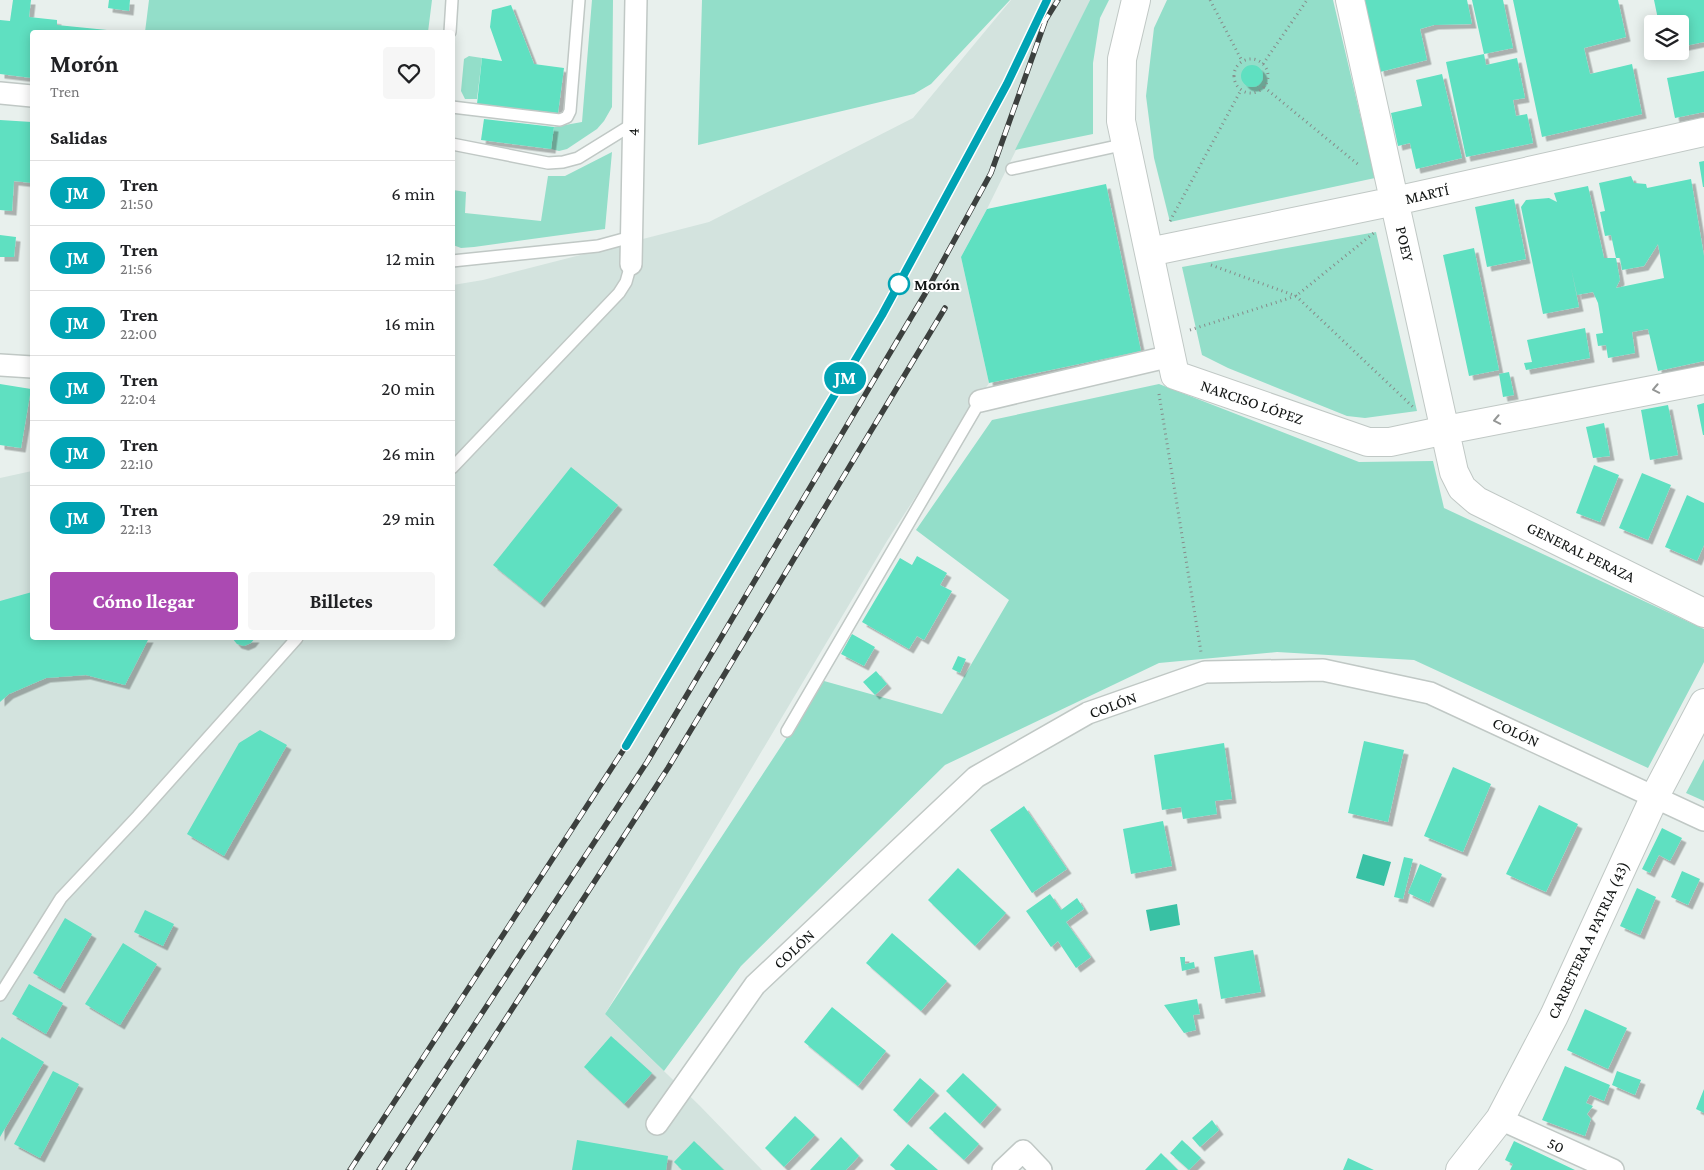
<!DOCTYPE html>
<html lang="es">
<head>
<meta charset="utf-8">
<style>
	body { margin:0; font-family:"Crimson Pro",serif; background:#f6f6f6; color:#202124; height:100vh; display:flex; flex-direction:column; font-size:19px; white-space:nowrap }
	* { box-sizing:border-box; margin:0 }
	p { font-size:16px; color:#757577 }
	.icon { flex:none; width:28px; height:28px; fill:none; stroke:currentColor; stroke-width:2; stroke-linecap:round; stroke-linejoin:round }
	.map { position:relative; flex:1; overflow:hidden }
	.sheet { position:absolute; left:30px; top:30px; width:425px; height:610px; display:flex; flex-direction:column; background:#fff; border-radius:5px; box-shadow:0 2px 12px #0003 }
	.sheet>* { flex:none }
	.badge { padding:0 10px; border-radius:16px; font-size:18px; line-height:32px }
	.fabs { position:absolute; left:1644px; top:15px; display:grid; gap:10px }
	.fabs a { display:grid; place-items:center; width:45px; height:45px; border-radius:5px; background:#fff; box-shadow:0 2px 12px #0003; font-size:25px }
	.map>.badge { position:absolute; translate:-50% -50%; box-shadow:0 0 0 2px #fff }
	h2 { padding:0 20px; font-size:19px; line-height:45px }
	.round { display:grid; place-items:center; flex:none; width:52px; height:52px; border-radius:5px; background:#f6f6f6 }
	.head { display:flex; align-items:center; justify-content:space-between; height:85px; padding:0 20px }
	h1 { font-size:24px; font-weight:700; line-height:38px }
	.button { display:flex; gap:10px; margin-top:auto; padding:10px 20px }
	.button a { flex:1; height:58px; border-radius:5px; background:#ab4ab2; color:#fff; font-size:20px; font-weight:700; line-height:58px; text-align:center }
	.button a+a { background:#f6f6f6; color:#202124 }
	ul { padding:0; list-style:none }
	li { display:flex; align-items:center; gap:15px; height:65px; padding:0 20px; border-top:1px solid #e0e0e0 }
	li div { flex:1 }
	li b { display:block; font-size:19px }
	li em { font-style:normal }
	li .badge { min-width:55px; font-weight:700; text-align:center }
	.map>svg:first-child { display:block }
	.built { fill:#d3e3de }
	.green { fill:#93dec9 }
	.water { fill:#39c1a4 }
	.building { fill:#5fe0c1; fill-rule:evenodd; filter:url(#shadow) }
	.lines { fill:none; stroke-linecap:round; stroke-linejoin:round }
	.service-casing { stroke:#c0c8c5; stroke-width:14 }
	.minor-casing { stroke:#c0c8c5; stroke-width:24 }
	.tertiary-casing { stroke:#c0c8c5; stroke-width:30 }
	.path { stroke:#868c8a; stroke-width:3; stroke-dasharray:1 4; stroke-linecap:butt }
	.service { stroke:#fff; stroke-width:11 }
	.minor { stroke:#fff; stroke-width:21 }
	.tertiary { stroke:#fff; stroke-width:28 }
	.rail-casing { stroke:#3c403e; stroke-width:5.5 }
	.rail { stroke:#fff; stroke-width:4; stroke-dasharray:11; stroke-linecap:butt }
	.oneway { stroke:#949695 }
	.line-casing { stroke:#fff; stroke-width:11 }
	.line { stroke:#00a3b4; stroke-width:8 }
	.stop-dot { fill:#fff; stroke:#00a3b4; stroke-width:2.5 }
	.labels { text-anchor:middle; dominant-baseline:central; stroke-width:4; stroke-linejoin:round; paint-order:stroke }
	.street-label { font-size:16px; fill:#121514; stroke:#fff }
	.stop-label { font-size:16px; font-weight:bold; fill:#121514; stroke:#fff; text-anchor:start }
</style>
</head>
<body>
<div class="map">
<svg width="1704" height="1170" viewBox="0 0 1704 1170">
	<defs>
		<filter id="shadow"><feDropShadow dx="4.5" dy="4.5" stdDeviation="0" flood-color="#0004"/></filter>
	</defs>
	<rect width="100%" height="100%" fill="#e8f0ed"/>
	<path class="built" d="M1011,0H1090L987,209L961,257L989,383L887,541L605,1014L699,1105L762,1170H0V478L32,471V638H452L453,285L483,280L709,222L913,118Z"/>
	<path class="green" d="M149,0H432L428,32H145Z
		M592,0H613L612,107L604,121L597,129L567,149L559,151L551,149L554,127L582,122Z
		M702,0H1010L931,84L914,94L698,145Z
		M1090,0H1109L1100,18L1093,63V134L1015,150Z
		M1167,0H1333L1375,178L1170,222L1154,158L1146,96L1154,28Z
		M469,56L482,58L477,99H465L461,91L464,59Z
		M612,152L605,229L474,247L461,248L453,245V190L466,192L465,213L541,221L548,176H565Z
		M1376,232L1417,411L1365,418L1347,416L1228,368L1202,355L1182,267Z
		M1159,384L1359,462L1433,461L1444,508L1704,629V662L1648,768L1414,660L1277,652L1159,663L945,765L741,966L664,1071L605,1014L824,681L942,714L1009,600L916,530L992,420Z
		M1704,759V801L1686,793Z"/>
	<path class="water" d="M1363,854L1391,862L1384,886L1356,878Z
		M1177,904L1180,925L1150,931L1146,910Z"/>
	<path class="building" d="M13,0H31L29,17L57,20V25L117,31V32H32V78L0,74V20L10,21Z
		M109,0H130L129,11L108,8Z
		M1363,0H1467L1472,24L1434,25L1420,29L1427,60L1380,72Z
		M1472,0H1503L1513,48L1484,54Z
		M1513,0H1618L1626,37L1584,48L1590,74L1632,64L1642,114L1542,137Z
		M1654,0H1704V42L1680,47V24H1659Z
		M511,5L534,64L564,68L558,113L477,104L482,58L502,61L490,27L492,10Z
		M1484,54L1486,65L1517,58L1525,98L1513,100L1516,116L1527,114L1533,143L1466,157L1446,62Z
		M1241 76a11 11 0 1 1 22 0a11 11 0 1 1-22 0Z
		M1704,71V112L1675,118L1667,78Z
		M1442,74L1462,158L1416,169L1410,143L1398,146L1391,113L1422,106L1416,80Z
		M484,119L554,127L551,149L481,140Z
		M0,120L32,122V183L14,181L12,211L0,210Z
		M1704,161V187H1703L1699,162Z
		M1631,176L1634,183L1646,184L1647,188L1691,179L1704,256V361L1658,371L1648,329L1632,332L1635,353L1608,358L1606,345L1598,346L1596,334L1603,333L1598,303L1593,292L1577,295L1571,268L1579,307L1543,314L1521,207L1526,200L1549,198L1557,202L1554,193L1588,186L1604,258H1616L1611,235L1605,236L1600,212L1605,211L1599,183ZM1658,244L1664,278L1616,288L1620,280L1616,258H1620L1622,270L1644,266Z
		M1106,184L1141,351L989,383L961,257L987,209Z
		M1514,199L1526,259L1487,267L1475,207Z
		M0,235L16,237L14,257H0Z
		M1474,248L1499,370L1469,376L1443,255Z
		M1585,328L1590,358L1526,370L1524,363L1532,362L1527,340Z
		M1509,372L1514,395L1503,397L1499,374Z
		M0,384L31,389L21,448L0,445Z
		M1704,403V435H1703L1697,405Z
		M1668,405L1678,455L1650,460L1641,410Z
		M1604,423L1610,456L1593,458L1586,427Z
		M1594,465L1619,475L1600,522L1576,513Z
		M571,467L618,505L540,603L493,565Z
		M1642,473L1671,485L1648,540L1619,528Z
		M1687,495L1704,503V545L1697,561L1665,547Z
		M917,556L947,573L940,585L952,591L924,640L917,636L909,649L862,622L900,558L912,565Z
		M32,592V638H149L125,685L86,675L46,678L9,694L0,702V601Z
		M852,634L875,647L864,666L841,654Z
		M232,638H255L251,643L244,646L237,644Z
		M958,656L966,659L960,673L952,669Z
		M876,671L887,684L875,695L863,682Z
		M260,730L287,745L224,856L187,834L239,743Z
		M1364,741L1404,750L1388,822L1348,813Z
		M1224,743L1232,799L1215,801L1217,814L1183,819L1181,807L1162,810L1154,755Z
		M1453,767L1491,784L1463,852L1424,836Z
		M1539,805L1578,824L1546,892L1506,874Z
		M1024,806L1067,869L1032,893L990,830Z
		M1163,821L1172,866L1131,874L1123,829Z
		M1662,828L1682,838L1670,861L1659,855L1650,873L1642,869Z
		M1404,857L1413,859L1403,899L1394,897Z
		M1420,864L1442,874L1429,903L1408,893Z
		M958,868L1006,913L975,946L928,900Z
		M1682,871L1700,879L1688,905L1671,897Z
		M1637,888L1656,897L1640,935L1620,926Z
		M1050,894L1061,910L1077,898L1084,909L1066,922L1091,957L1076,968L1058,941L1051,947L1026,911Z
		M145,910L174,924L163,946L134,932Z
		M65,918L92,934L60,989L33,973Z
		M892,933L947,981L921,1011L866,963Z
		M123,943L157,964L120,1025L85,1004Z
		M1253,950L1261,992L1221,999L1214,957Z
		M1180,957H1185V964L1194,962L1195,968L1182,971Z
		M29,984L63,1003L46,1034L12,1014Z
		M1197,999L1200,1014L1193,1015L1196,1030L1184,1033L1164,1005Z
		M832,1007L886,1051L858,1086L804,1042Z
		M1585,1009L1627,1028L1608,1069L1567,1050Z
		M611,1036L652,1073L624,1104L584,1067Z
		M2,1037L44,1062L0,1137V1040Z
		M1565,1066L1610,1085L1604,1101L1590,1095L1586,1103L1593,1106L1587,1114L1591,1119L1585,1136L1542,1120Z
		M53,1071L79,1084L40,1158L14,1144Z
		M1617,1071L1641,1080L1635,1095L1612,1085Z
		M963,1073L997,1105L980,1124L946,1091Z
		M920,1078L935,1091L907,1123L893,1110Z
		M1704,1089V1113L1696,1109Z
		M945,1112L979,1144L964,1160L929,1128Z
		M795,1116L815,1135L784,1167L765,1148Z
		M1212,1120L1219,1130L1200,1147L1192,1138Z
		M841,1137L859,1156L846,1170H810Z
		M577,1140L668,1156L666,1170H572Z
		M1182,1140L1201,1158L1189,1170L1170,1153Z
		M694,1141L724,1170H682L674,1162Z
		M1514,1141L1575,1170H1510L1513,1164L1505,1160Z
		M908,1144L938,1170H896L890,1165Z
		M1161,1153L1178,1170H1145Z
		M1348,1158L1374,1170H1343Z"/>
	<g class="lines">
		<defs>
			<path id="service" d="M450,32L452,0
				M452,107L560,120L567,117L570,111L579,0
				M452,144L548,163L563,162L578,158L633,124
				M1012,169L1126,144
				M452,261L598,246L631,237
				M452,468L619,293L626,282L631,264
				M787,731L980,401
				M0,995L61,898L138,816L297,638"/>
			<path id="minor" d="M0,93L32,96
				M631,264L636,0
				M0,365L32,367
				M980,401L1171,356
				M1500,1119L1613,1170
				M657,1124L755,985L976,777L1088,713L1205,672L1323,670L1430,693L1704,820
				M1003,1170L1023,1151L1041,1170"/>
			<path id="tertiary" d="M1136,0L1122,59L1121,121L1175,375L1368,442H1390L1446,430L1704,380
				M1350,0L1454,472L1462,488L1477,501L1704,613
				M1149,252L1395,201L1704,132
				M1460,1170L1500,1119L1554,1016L1655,796L1704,703"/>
		</defs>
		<use href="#service" class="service-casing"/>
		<use href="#minor" class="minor-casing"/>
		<use href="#tertiary" class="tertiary-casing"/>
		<path class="path" d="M1210,0L1242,61
			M1234 76a17 17 0 1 1 34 0a17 17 0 1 1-34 0Z
			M1263,64L1307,0
			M1264,87L1360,166
			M1170,221L1241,90
			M1211,265L1296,296L1413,407
			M1190,330L1296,296L1375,232
			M1159,394L1201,652"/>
		<use href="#service" class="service"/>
		<use href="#minor" class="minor"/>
		<use href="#tertiary" class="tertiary"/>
		<defs>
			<path id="rail" d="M1043,24L1058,0
				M350,1170L626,746L882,315L1007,84L1047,0
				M379,1170L647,762L925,294L991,173L1046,19
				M408,1170L668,768L945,308"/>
		</defs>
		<use href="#rail" class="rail-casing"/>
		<use href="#rail" class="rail"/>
	</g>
	<defs><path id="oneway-chevron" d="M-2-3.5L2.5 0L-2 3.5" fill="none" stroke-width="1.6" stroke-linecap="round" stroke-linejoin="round" transform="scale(1.25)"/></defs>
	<g class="oneway">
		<use href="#oneway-chevron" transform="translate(1656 389) rotate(169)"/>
		<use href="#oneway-chevron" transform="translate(1497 420) rotate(169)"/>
	</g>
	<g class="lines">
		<defs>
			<path id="line" d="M626,746L882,315L1007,84L1047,0"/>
		</defs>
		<use href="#line" class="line-casing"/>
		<use href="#line" class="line"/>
	</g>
	<circle class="stop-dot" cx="899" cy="284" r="10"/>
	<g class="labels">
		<g class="street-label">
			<text transform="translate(633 132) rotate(-89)">4</text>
			<text transform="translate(1427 194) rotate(-13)">MARTÍ</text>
			<text transform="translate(1405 244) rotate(77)">POEY</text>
			<text transform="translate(1252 402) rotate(19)">NARCISO LÓPEZ</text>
			<text transform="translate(1581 552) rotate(26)">GENERAL PERAZA</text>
			<text transform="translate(1113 705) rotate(-20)">COLÓN</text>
			<text transform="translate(1516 732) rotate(25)">COLÓN</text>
			<text transform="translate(1588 940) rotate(-65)">CARRETERA A PATRIA (43)</text>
			<text transform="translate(794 949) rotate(-43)">COLÓN</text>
			<text transform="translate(1556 1145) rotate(24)">50</text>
		</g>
		<g class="stop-label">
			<text x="914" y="284">Morón</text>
		</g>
	</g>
</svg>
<div class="fabs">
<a><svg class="icon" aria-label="layers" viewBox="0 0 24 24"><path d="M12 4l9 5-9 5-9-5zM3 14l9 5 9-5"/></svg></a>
</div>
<b class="badge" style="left:845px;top:378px;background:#00a3b4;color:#fff">JM</b>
<section class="sheet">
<div class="head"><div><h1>Morón</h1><p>Tren</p></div><a class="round"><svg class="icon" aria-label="heart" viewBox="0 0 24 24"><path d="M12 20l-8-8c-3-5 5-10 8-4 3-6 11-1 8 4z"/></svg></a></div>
<h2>Salidas</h2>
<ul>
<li><span class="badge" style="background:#00a3b4;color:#fff">JM</span><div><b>Tren</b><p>21:50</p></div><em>6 min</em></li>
<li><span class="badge" style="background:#00a3b4;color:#fff">JM</span><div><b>Tren</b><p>21:56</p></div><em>12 min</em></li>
<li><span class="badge" style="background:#00a3b4;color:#fff">JM</span><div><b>Tren</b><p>22:00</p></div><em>16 min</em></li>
<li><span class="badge" style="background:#00a3b4;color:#fff">JM</span><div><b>Tren</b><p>22:04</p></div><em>20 min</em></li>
<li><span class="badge" style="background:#00a3b4;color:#fff">JM</span><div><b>Tren</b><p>22:10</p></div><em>26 min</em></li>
<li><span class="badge" style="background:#00a3b4;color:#fff">JM</span><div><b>Tren</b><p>22:13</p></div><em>29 min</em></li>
</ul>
<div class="button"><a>Cómo llegar</a><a>Billetes</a></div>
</section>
</div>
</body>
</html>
